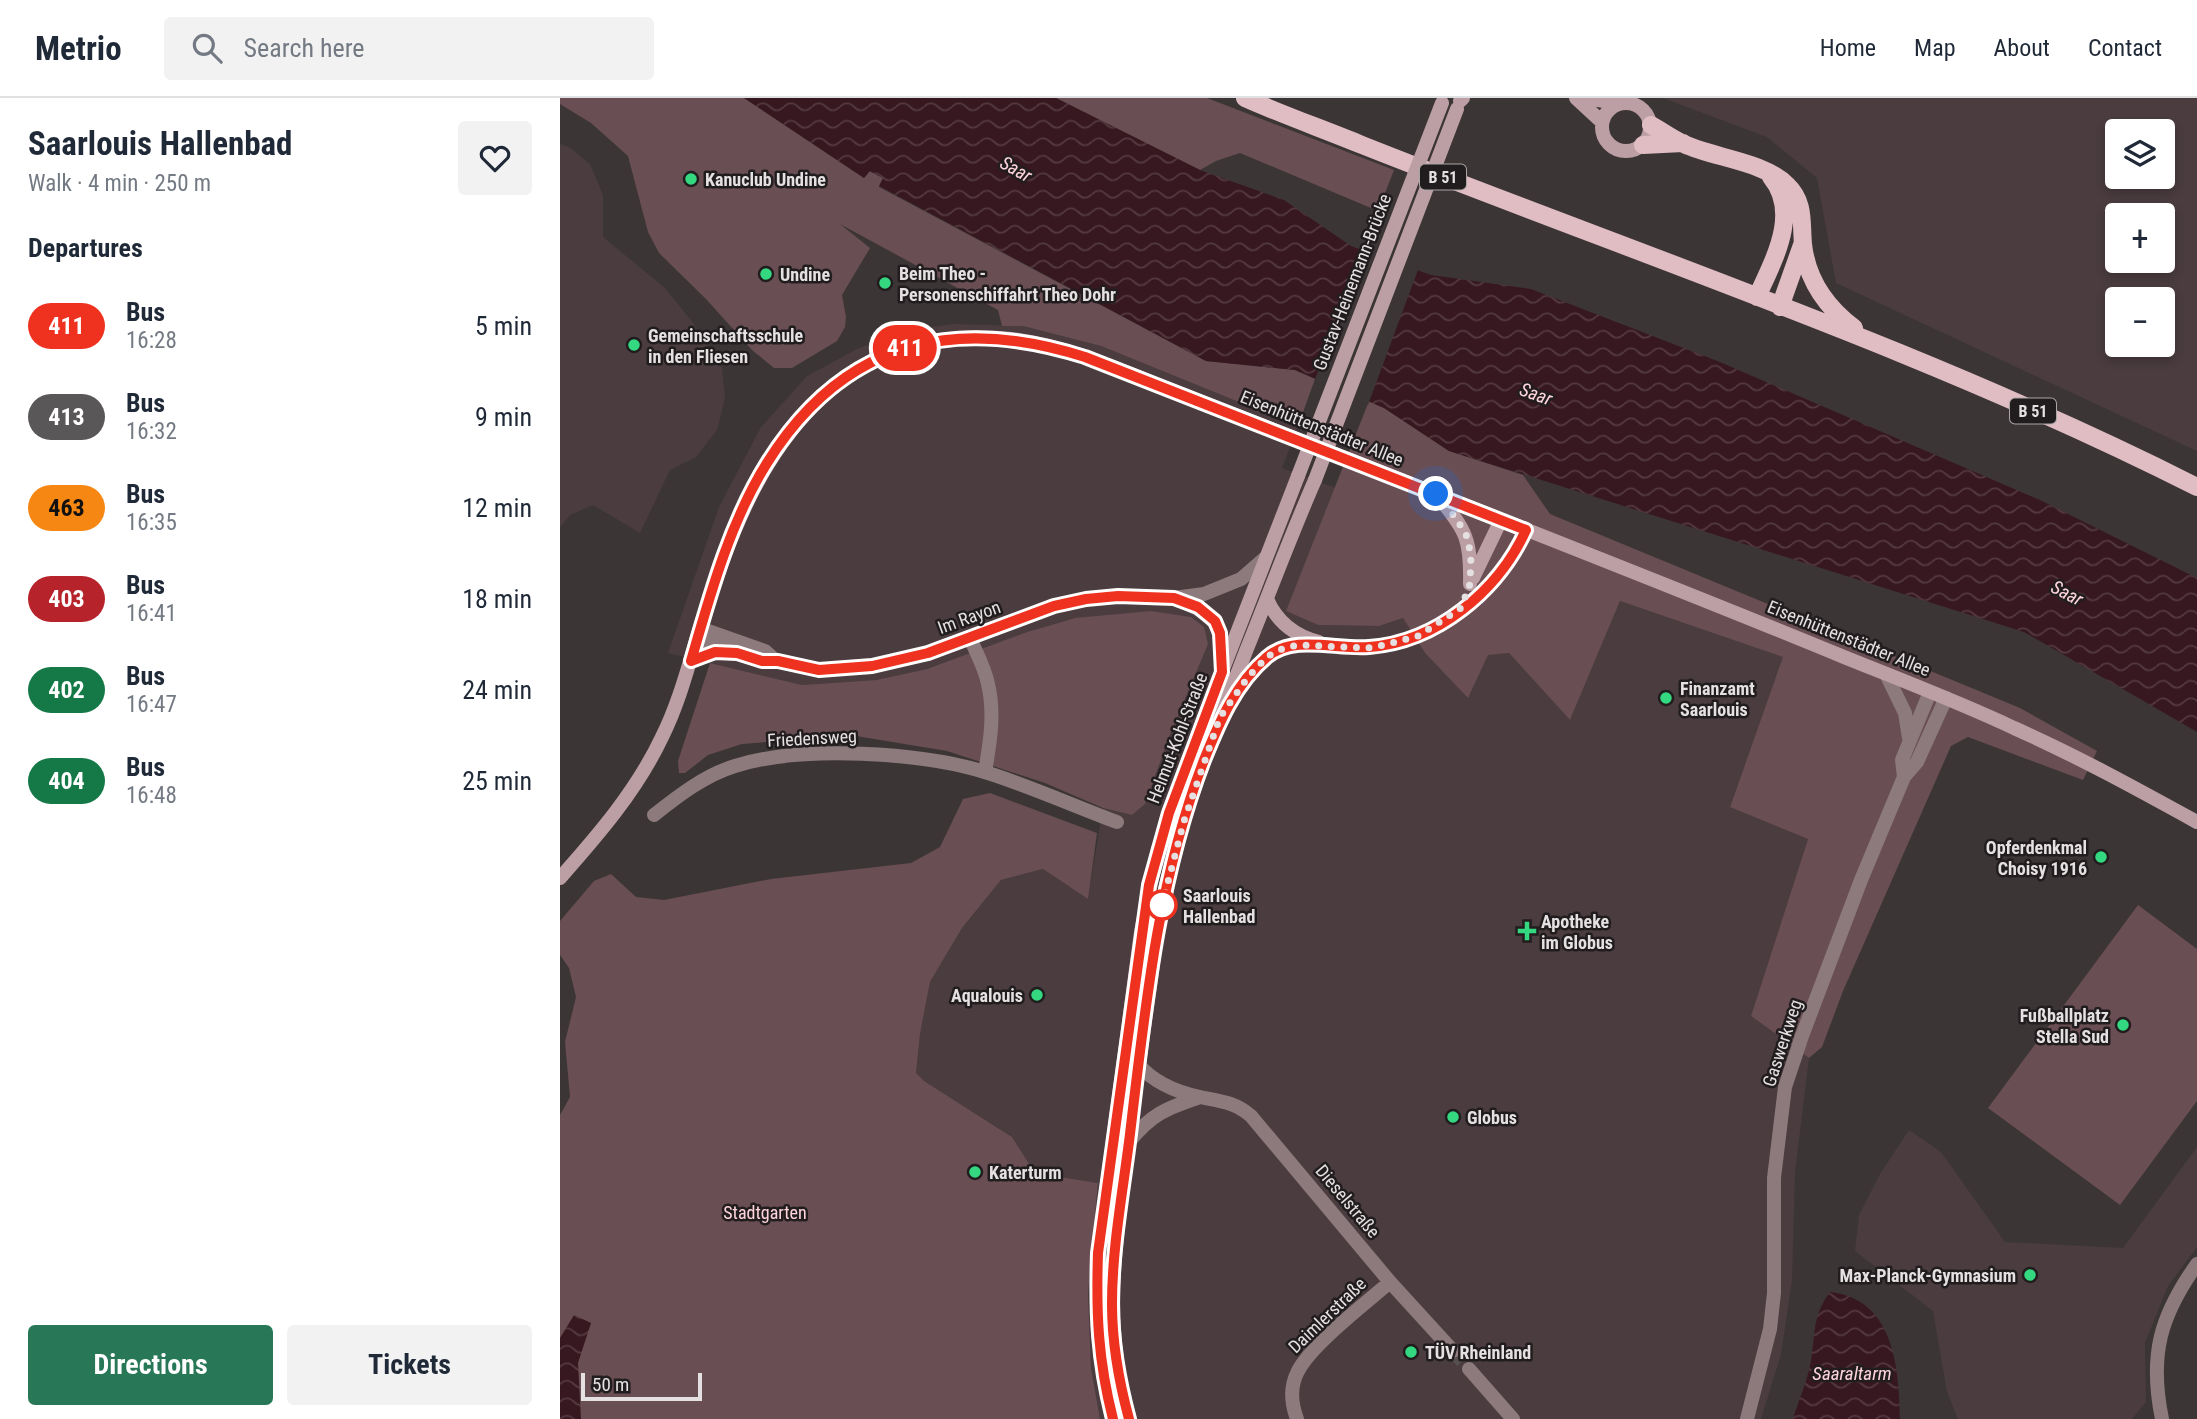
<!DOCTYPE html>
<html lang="en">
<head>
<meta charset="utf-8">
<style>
	body { margin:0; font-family:"Roboto Condensed",sans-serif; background:#f2f2f3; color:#1f2937; height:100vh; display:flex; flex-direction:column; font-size:26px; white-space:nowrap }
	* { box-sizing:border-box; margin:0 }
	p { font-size:23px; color:#747a83 }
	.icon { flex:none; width:38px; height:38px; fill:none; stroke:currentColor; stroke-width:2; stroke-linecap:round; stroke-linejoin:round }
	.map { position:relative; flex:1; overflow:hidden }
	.panel { display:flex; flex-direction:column; background:#fff; width:560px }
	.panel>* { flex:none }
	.badge { padding:0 14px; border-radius:23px; font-size:24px; line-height:46px }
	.controls { position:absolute; left:1545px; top:21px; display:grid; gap:14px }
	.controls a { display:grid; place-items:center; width:70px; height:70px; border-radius:7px; background:#fff; box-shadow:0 4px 10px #0003; font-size:35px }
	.scale { position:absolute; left:21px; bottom:18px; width:121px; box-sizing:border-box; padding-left:7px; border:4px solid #e5e0e1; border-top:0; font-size:19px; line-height:24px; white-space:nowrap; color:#e5e0e1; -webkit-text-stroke:5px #211d1e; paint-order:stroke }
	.you { position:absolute; width:35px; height:35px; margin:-18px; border:5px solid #fff; border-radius:50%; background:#1a73e8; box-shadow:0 0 0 10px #1a73e833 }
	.map>.badge { position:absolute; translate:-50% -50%; box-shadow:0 0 0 4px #fff }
	h2 { padding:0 28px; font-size:26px; line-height:63px }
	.round { display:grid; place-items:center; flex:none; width:74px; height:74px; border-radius:7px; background:#f2f2f3 }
	.overview { display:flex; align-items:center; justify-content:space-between; height:119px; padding:0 28px }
	h1 { font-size:33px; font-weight:700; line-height:52px }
	.primary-button { display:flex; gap:14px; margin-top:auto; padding:14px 28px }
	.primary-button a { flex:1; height:80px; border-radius:7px; background:#287858; color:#fff; font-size:28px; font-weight:700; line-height:80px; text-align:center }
	.primary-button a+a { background:#f2f2f3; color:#1f2937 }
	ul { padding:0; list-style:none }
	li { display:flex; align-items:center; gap:21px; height:91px; padding:0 28px }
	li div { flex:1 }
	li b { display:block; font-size:26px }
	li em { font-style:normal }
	li .badge { min-width:77px; font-weight:700; text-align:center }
	header { display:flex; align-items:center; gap:42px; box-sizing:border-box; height:98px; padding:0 35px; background:#fff; border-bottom:2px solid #e0e1e3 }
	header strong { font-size:33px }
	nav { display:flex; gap:38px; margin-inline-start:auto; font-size:24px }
	.search { width:490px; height:63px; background:#f2f2f3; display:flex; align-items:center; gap:18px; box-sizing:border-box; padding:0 24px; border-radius:7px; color:#747a83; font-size:26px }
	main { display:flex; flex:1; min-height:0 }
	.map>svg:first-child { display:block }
	.built { fill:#4a3c3f; fill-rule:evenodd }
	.green { fill:#694e54 }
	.water { fill:url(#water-waves) }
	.pier { fill:#3c3536 }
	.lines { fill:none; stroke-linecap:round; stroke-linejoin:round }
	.street-tunnel { stroke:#554f50; stroke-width:14; stroke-dasharray:14 7; stroke-linecap:butt }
	.street { stroke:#8c7a7d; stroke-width:14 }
	.secondary { stroke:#bc9fa5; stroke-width:14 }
	.primary { stroke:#e0bcc3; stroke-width:18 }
	.secondary-bridge { stroke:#bc9fa5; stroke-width:14 }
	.line-casing { stroke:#fff; stroke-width:16 }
	.line { stroke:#ef3120; stroke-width:10 }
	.walk { stroke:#e5e0e1; stroke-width:7; stroke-dasharray:0 12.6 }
	.poi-dot { fill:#34d881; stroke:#211d1e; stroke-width:2.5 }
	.stop-dot { fill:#fff; stroke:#ef3120; stroke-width:3.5 }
	.labels { text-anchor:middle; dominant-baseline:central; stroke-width:5; stroke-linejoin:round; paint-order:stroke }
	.shield { fill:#211d1e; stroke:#aaa6a6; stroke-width:2 }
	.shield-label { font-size:16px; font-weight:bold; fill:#e5e0e1 }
	.poi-label { font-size:18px; font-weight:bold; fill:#e5e0e1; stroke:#211d1e; text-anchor:start }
	.street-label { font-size:18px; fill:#e5e0e1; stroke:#211d1e }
	.stop-label { font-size:18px; font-weight:bold; fill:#e5e0e1; stroke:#211d1e; text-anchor:start }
	.park-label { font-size:18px; fill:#ffd5dd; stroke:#211d1e }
	.water-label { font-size:19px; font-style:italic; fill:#fed4dc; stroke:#211d1e }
</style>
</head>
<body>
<header>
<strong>Metrio</strong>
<div class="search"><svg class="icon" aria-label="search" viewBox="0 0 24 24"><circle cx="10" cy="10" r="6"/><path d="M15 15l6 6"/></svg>Search here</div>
<nav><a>Home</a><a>Map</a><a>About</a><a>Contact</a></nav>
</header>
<main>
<section class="panel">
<div class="overview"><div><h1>Saarlouis Hallenbad</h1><p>Walk · 4 min · 250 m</p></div><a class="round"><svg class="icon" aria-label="heart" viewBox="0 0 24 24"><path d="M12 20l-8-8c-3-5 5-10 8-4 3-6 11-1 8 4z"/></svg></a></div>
<h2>Departures</h2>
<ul>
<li><span class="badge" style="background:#ef3120;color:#fff">411</span><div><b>Bus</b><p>16:28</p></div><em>5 min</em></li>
<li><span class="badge" style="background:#5a5758;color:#fff">413</span><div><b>Bus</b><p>16:32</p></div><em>9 min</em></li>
<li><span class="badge" style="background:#f68712;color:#111">463</span><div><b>Bus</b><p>16:35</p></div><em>12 min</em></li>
<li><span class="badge" style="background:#b6232a;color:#fff">403</span><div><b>Bus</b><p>16:41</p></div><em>18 min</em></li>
<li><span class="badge" style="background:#157947;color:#fff">402</span><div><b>Bus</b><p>16:47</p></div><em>24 min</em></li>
<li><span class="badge" style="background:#157947;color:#fff">404</span><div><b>Bus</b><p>16:48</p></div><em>25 min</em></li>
</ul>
<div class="primary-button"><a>Directions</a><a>Tickets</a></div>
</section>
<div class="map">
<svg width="1637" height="1321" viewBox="0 0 1637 1321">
	<defs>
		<pattern id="water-waves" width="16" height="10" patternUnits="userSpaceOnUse" patternTransform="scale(1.75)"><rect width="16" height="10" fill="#371820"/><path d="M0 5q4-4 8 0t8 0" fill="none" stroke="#543940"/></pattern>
	</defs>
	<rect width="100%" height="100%" fill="#3c3536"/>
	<path class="built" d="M1103,0H1637V353L1276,185L1257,80L1207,39ZM1603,33V79H1558V33ZM1603,117V163H1558V117ZM1603,201V247H1558V201Z
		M0,46L9,49L30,66L43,97V139L105,190L133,225L162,270L165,300L157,332L136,359L110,372L80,435L33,407L10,417L0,429Z
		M392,226L463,228L541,248L738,328L722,370L776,390L726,513L758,527L819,528L843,520L865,555L908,599L928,556L949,555L1010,622L1060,503L1224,559L1170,708L1248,741L1191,918L1249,960L1235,1074L1232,1182L1221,1256L1201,1321H540L531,1270L528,1195L538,1085L475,1075L452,1039L364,983L356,975L360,936L370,884L402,830L441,782L483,771L528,800L543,710L572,717L585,706L611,634L515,520L467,534L367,571L316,582L242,587L108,555L159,409L201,329L247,278L299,250L346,233Z
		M1349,1032L1381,1054L1445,1144L1563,1150L1637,1049V1149L1608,1188L1585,1245L1586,1304L1572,1321H1398L1387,1294L1373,1213L1295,1153L1299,1117L1320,1076Z"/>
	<path class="green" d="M0,0H184L304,80L309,73L323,80L319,89L646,263L735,272L755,281L738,328L541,248L463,228H442L438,212L280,126L310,150L282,197L286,219L285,229L277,243L232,270H214L192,252L146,201L99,155L88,134L68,58L31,25L0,6Z
		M496,0H647L834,72L818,113L680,55L656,63L640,72Z
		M809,303L824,310L889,353L963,377L990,416L1460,610L1537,653L1523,682L1408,639L1391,648L1283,893L1262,949L1249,960L1191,918L1248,741L1170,709L1223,559L1060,503L1010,622L949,555L928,557L908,600L865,555L843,520L819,528L758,527L726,513Z
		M591,513L631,519L644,529L648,546L611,634L585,706L572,717L543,710L485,685L387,653L290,637L182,646L148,657L125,675H119L118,663L150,565L242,587L316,582L367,571L467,534L515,520Z
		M430,695L537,735L528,801L483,771L441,782L402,830L370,884L360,936L356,975L364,983L452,1039L475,1075L538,1085L528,1195L531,1270L540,1321H0V1017L10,999L5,944L16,899L9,870L0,857V823L34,783L51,776L76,799L104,802L211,781L351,765L380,749L403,701Z
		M1578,807L1637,851V1003L1560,1107L1428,1010Z"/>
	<path class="water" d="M184,0H496L640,72L724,102L791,148L871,177L971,191L1160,264L1480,402L1637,480V634L1464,534L889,353L824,310L735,272L646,263L319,88L323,80L310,73L304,80Z
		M1270,1194C1334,1201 1339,1269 1340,1321H1233C1238,1304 1246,1286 1250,1268C1256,1239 1251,1219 1270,1194Z
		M14,1217L31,1225L18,1265L21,1321H0V1240Z"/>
	<path class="pier" d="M805,149L859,169L808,307L754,284Z"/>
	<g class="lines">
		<path class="street-tunnel" d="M893,1253L909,1271"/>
		<path class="street" d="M615,501C662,519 660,527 662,574
			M140,530L205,553L216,563
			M410,540C416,554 425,570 428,586C435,615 430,645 425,674
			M136,544L202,563H218L259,572L312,568L367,555L494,508L526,501L558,498L614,500L644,496L681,481L705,460
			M130,563L155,554L166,555
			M1326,576L1345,615L1349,640
			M1344,679L1342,662L1370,594
			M94,717C118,698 145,677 175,668C241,647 362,654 428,675C472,689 514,708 557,724
			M578,966C594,985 616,994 640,999C660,1003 675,1004 691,1018L830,1184L893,1253
			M569,1044C591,1016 607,1010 640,999
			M909,1271L953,1321
			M737,1321C731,1305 730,1288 738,1273C751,1247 807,1204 830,1184
			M1187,1321L1210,1231L1214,1195V1080L1225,989L1242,938L1301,782L1344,679L1357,664L1386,600
			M1602,1321C1589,1257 1600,1218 1637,1166"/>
		<path class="secondary" d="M1016,0L1042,24
			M1028,0L1057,6
			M900,3L903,0
			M1042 29a24 24 0 1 1 48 0a24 24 0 1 1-48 0Z
			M879,400C907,433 911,443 910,486
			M913,480L941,422
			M707,501C717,524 735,538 759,544
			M675,598C687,580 702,557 724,549C748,541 783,551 810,549C878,543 938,493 966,432
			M0,780C39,736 77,692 102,639C119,605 128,569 139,533C168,442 200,348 277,286C325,247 391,234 451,241C509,248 562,273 616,294C693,324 769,353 846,384C992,442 1139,499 1284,559C1341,582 1399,604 1454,630C1517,658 1577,691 1637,724
			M553,1321C538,1264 535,1214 538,1155L581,834L598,751L642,625L738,378
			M569,1321C541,1220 556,1144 569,1044C575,990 583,936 591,882C595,849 599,815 607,783C626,704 657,629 686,553C709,496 730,439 755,382"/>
		<path class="primary" d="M685,0C723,17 763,31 802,47C1082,158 1368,253 1637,389
			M1091,27C1102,33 1112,41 1124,46C1154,60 1203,63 1227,87C1245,104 1241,125 1243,146C1247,182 1266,209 1294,230
			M1083,47L1123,45
			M1197,199C1213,163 1241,115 1211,79
			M1220,209L1242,147"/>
		<path class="secondary-bridge" d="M738,378L882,5
			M755,382L897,11"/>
	</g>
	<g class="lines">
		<defs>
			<path id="line" d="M553,1321C538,1262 536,1215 538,1155L589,787L609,715L662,574L660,535L655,523L638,509L614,500L558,498L526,501L494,508L368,555L312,568L259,572L218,563H202L177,555L155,554L131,563C150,497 170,424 207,365C283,243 393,217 525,259L966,432C938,493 877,544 809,549C777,552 734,536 707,559C675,586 659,625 644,662C598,781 585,910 570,1036C563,1093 552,1149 552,1206C552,1245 559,1284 569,1321"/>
		</defs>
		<use href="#line" class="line-casing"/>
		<use href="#line" class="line"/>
		<path class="walk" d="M602,807L624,723L660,619L688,579L708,558L724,550L739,547L807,550L820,548L858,538L901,510L910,486L911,457L906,436L895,419L876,396"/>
	</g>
	<g class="poi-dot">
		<circle cx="131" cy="81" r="7"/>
		<circle cx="206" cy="176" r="7"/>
		<circle cx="325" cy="185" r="7"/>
		<circle cx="74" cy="247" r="7"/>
		<circle cx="1106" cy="600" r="7"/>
		<circle cx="1541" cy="759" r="7"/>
		<path d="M963.5 822.5h7v7h7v7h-7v7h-7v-7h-7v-7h7z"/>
		<circle cx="477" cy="897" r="7"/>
		<circle cx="1563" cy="927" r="7"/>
		<circle cx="893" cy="1019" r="7"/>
		<circle cx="415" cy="1074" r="7"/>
		<circle cx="1470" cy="1177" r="7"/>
		<circle cx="851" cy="1254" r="7"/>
	</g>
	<circle class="stop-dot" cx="602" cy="807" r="14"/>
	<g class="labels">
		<g class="shield">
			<rect x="860" y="66.5" width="46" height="25" rx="5"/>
			<rect x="1450" y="300.5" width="46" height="25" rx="5"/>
		</g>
		<g class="shield-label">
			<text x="883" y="79">B 51</text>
			<text x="1473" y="313">B 51</text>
		</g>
		<g class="poi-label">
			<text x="145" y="81">Kanuclub Undine</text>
			<text x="339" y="175">Beim Theo -<tspan x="339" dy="21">Personenschiffahrt Theo Dohr</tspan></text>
			<text x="220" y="176">Undine</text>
			<text x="88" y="237">Gemeinschaftsschule<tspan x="88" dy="21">in den Fliesen</tspan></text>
			<text x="1120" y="590">Finanzamt<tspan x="1120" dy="21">Saarlouis</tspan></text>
			<text x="1527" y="749" text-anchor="end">Opferdenkmal<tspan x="1527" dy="21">Choisy 1916</tspan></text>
			<text x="981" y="823">Apotheke<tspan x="981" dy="21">im Globus</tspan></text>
			<text x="463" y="897" text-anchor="end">Aqualouis</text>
			<text x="1549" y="917" text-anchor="end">Fußballplatz<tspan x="1549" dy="21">Stella Sud</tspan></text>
			<text x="907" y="1019">Globus</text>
			<text x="429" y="1074">Katerturm</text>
			<text x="1456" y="1177" text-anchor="end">Max-Planck-Gymnasium</text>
			<text x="865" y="1254">TÜV Rheinland</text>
		</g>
		<g class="street-label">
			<text transform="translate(792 184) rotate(-69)">Gustav-Heinemann-Brücke</text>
			<text transform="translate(762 330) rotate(22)">Eisenhüttenstädter Allee</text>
			<text transform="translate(409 519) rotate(-20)">Im Rayon</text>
			<text transform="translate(1289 540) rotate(22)">Eisenhüttenstädter Allee</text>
			<text transform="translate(252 640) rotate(-3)">Friedensweg</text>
			<text transform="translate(617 640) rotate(-69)">Helmut-Kohl-Straße</text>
			<text transform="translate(1222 945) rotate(-72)">Gaswerkweg</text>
			<text transform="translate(788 1103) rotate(50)">Dieselstraße</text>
			<text transform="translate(767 1217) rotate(-44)">Daimlerstraße</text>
		</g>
		<g class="stop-label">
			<text x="623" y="797">Saarlouis<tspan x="623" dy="21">Hallenbad</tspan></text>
		</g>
		<g class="park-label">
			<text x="205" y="1114">Stadtgarten</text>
		</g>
		<g class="water-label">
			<text transform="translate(456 71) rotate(29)">Saar</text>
			<text transform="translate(976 296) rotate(20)">Saar</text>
			<text transform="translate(1507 495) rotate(27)">Saar</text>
			<text x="1292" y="1275">Saaraltarm</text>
		</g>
	</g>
</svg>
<div class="controls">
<a><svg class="icon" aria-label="layers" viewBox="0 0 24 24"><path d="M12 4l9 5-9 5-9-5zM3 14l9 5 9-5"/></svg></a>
<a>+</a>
<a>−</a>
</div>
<div class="scale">50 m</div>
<div class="you" style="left:876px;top:396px"></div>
<b class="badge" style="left:345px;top:250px;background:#ef3120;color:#fff">411</b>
</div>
</main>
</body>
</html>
